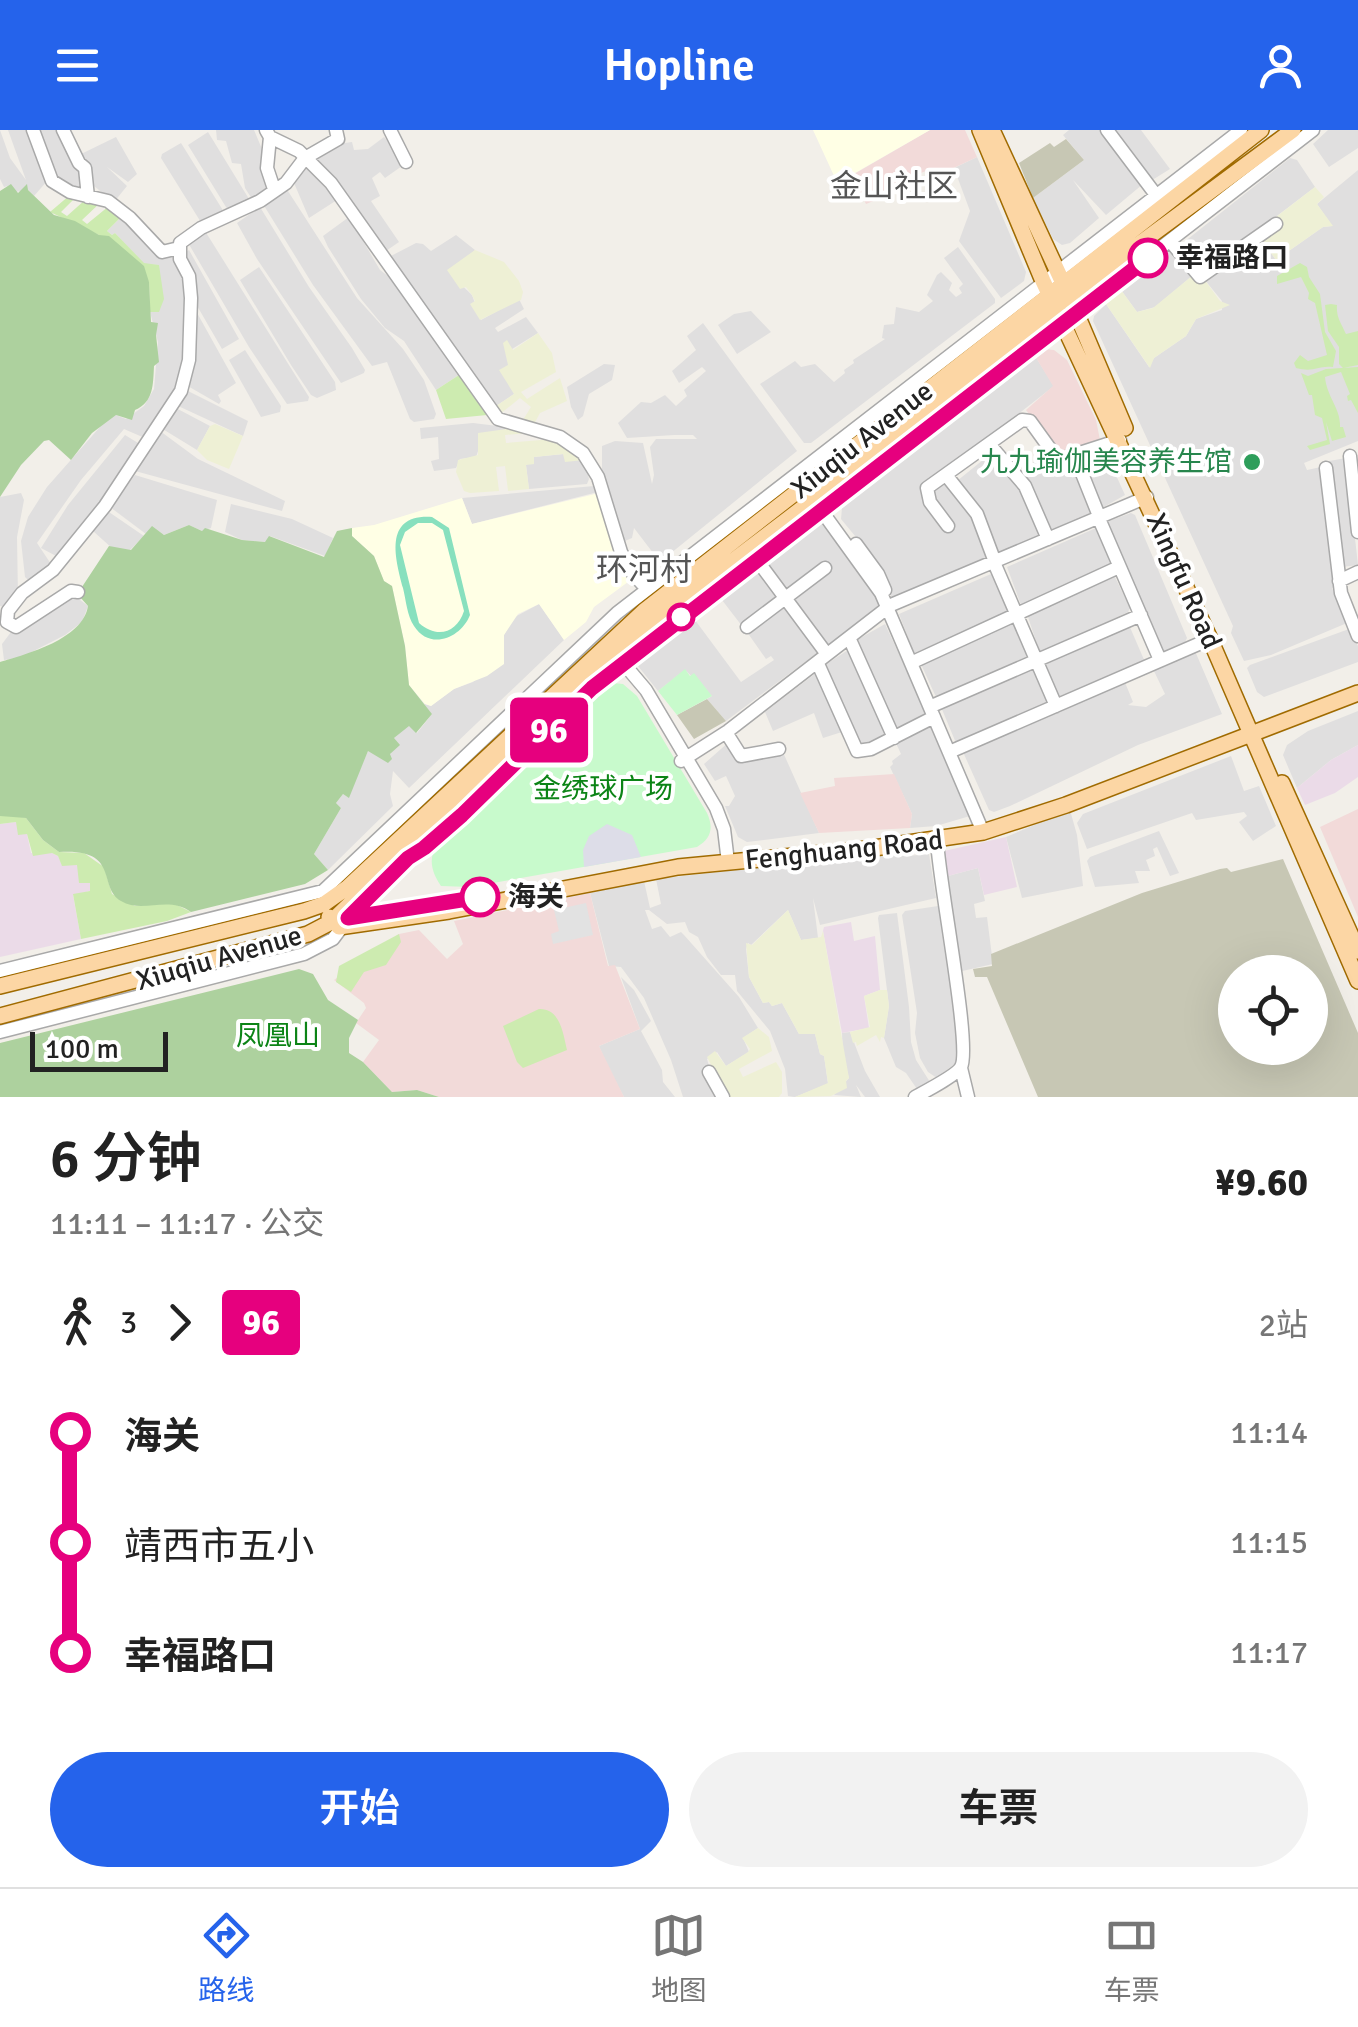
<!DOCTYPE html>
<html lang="zh">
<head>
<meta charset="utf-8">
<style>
	body { margin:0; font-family:Signika,"Noto Sans SC",sans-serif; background:#f2f2f2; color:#222; height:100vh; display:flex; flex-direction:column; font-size:38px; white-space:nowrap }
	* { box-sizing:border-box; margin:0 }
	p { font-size:32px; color:#767676 }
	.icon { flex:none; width:55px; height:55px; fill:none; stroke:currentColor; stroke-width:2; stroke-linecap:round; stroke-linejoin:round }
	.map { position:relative; height:967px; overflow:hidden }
	.details { display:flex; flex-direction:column; background:#fff; flex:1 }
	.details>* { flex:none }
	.badge { padding:0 20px; border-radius:8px; font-size:35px; line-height:65px }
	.controls { position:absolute; left:1218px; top:825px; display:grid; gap:20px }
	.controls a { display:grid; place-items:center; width:110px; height:110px; border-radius:50%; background:#fff; box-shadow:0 10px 40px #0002; font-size:50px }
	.scale { position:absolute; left:30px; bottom:25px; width:138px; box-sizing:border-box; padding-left:10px; border:5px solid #222; border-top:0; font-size:28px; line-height:35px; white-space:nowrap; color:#222; -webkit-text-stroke:8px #fff; paint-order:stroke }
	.map>.badge { position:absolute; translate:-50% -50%; box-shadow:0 0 0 5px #fff }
	.legs { display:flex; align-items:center; gap:15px; height:110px; padding:0 50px; font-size:32px }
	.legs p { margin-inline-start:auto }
	.summary { display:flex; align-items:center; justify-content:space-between; height:170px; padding:0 50px }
	h1 { font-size:55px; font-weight:600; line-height:75px }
	.action { display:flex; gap:20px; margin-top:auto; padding:20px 50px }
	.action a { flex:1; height:115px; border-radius:60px; background:#2563eb; color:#fff; font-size:40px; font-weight:600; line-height:115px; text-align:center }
	.action a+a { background:#f2f2f2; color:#222 }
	ul { padding:0 50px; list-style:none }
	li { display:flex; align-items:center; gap:35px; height:110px; font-size:38px }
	li i { display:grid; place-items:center; width:15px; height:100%; margin:0 12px; background:currentColor }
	li i::after { content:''; width:25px; height:25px; margin:-12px; border:8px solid; border-radius:50%; background:#fff }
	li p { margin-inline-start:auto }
	li:first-child i { background:linear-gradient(#0000 50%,currentColor 0) }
	li:last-child i { background:linear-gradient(currentColor 50%,#0000 0) }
	header { display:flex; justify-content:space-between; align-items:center; height:130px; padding:0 50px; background:#2563eb; color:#fff; font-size:45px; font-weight:600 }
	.tab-bar { display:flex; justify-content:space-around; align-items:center; height:140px; border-top:2px solid #e0e0e0; background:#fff; font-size:28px; color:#767676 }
	.tab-bar a { display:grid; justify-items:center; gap:5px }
	.tab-bar .current { color:#2563eb }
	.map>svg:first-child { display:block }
	.residential { fill:#e0dfdf }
	.commercial { fill:#f2dad9 }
	.industrial { fill:#ebdbe8 }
	.education { fill:#ffffe5 }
	.construction { fill:#c7c7b4; fill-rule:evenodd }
	.farmland { fill:#eef0d5 }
	.grass { fill:#cdebb0 }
	.forest { fill:#add19e }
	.park { fill:#c8facc }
	.pitch { fill:#88e0be; fill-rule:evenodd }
	.parking { fill:#e2e2e2 }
	.plaza { fill:#dddde8 }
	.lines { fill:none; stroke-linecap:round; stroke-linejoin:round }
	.minor-casing { stroke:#a9a9a9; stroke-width:15 }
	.major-casing { stroke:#a06b00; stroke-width:18 }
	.minor { stroke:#fff; stroke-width:12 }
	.major { stroke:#fcd6a4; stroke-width:15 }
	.line-1-casing { stroke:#fff; stroke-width:22 }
	.line-1 { stroke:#e6007e; stroke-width:15 }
	.stop-1-dot { fill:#fff; stroke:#e6007e; stroke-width:5 }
	.leisure-dot { fill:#2e9e5b; stroke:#fff; stroke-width:4 }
	.labels { text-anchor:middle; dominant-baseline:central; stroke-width:8; stroke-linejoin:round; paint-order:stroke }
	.stop-label { font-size:28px; font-weight:bold; fill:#222; stroke:#fff; text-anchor:start }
	.street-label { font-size:28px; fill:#222; stroke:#fff }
	.leisure-label { font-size:28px; fill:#27864d; stroke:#fff; text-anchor:end }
	.park-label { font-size:28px; fill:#0c8416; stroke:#fff }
	.quarter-label { font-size:32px; fill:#555; stroke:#fff }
</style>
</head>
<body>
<header><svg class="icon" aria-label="menu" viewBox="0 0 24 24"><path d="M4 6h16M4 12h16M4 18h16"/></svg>Hopline<svg class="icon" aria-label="person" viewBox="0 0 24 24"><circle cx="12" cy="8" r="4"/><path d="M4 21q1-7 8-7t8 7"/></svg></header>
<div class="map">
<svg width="1358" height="967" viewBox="0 0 1358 967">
	<rect width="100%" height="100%" fill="#f2efe9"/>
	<path class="residential" d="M0,0L10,28L26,50L8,0H29L39,37L48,50L34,66L28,60L15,62L11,55L4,57L0,49Z
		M36,0H60L79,37L86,62L58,53Z
		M216,0H254L262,19L270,59L252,69L245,58L241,34L232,33L226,11L217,10Z
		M1069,0H1105L1143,54L1106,85L1073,50L1099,88L1070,113L1062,115L1053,109L1033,68L1084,30L1063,5Z
		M1109,0H1141L1170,39L1149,52Z
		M1328,0H1358V18L1329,37L1313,14Z
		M208,2L249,69L229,82L188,15Z
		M116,7L137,44L128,52L107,37L127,56L114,72L89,52L79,25Z
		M384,7L397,21L402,36L385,48L380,42L372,48L380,66L371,71L399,112L383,123L310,27L331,15L352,12L354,20L368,19Z
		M181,13L224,82L202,94L161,28L162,24Z
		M977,27L1026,142L1024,151L1001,168L959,111L970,81L954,38Z
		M1290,28L1297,30L1315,57L1201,144L1179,116Z
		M304,35L337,70L309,88L294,53Z
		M1358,40V311L1304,333L1307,340L1321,337L1337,457L1332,458L1347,493L1271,525L1244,531L1231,503L1233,496L1093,191L1094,186L1106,174L1149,237L1154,228L1186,206L1196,189L1222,180V171L1204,149L1261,109L1276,130L1323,97L1332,96L1317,74Z
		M286,58L357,168L403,219L424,250L436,284L434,289L414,292L410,289L387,232L372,236L313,155L263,74Z
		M260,77L309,157L352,218L365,240L364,243L341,253L257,129L237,93Z
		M124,84L157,122V126L173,124L186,146L184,246L147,309L124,299L81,350L37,413L51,434L29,451L25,447L21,411L28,387L47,357L107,289L116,285L126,289L144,276L154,259L158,212L150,182H159L158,135L144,134L115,103L112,105L107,101Z
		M349,87L380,140L392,149L459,245L436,260L404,211L385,198L361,169L328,117L323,106Z
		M205,101L309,267L308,271L287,274L249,217L187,111Z
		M456,105L475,120L451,145L472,165L481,190L519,169L524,179L495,198L498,202L526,187L538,203L507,222L514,264L493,278L389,127L416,113L423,114L431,121Z
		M958,117L995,169V173L811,313H804L760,254L795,231L801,237L815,234L834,252L845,243L844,240L854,233L853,230L885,209L882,208L884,195L894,194L896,177L919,182L933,171L927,165L937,145L941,142L952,153L949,160L956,167L962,163L959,158L963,154L944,128Z
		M189,120L239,209L222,219L196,174L181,125Z
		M1171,120L1192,146L1155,177L1137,182L1121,160Z
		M259,137L335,252L336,260L317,268L311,265L291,235L240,150Z
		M196,181L236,253L218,265L221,271L219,274L186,255L193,221Z
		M751,181L771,202L737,224L718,195L734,184Z
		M703,193L797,321L660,432L634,398L632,408L620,413L602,347V316L615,311L643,313L652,354L654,345L650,317L656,309H697L693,305H674L627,308L618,293L641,272L651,273L665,265L676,276L687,266L684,260L706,241L702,237L679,253L672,241L696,220L687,206Z
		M245,220L281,276L280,282L261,287L229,230Z
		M1035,226L1054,256L928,355L924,363L927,372L950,399L951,394L928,361L941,349L947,350L978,393L989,428L892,469L884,441L841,389L842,378Z
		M604,234L615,235L612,250L589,264L583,286L578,290L571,277L567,257Z
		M184,259L248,291L243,306L176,275Z
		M174,277L210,296L197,320L161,298Z
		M473,293L514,298L498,301L479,318L476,327L460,329L456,338L434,341L431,331L439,329L438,307L421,309L420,298Z
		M160,301L198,329L285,371L282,381L135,341Z
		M125,305L143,316L58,427L41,418L68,375Z
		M994,321L1022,358L1043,404L1000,424L957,351Z
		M1105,321L1125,365L1102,378L1079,329Z
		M564,324L584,330L589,349L587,354L529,359L526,335L534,327Z
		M1346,328L1358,435L1342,437L1328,335L1329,331Z
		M1036,330L1050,341L1075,333L1092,384L1050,402L1020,343Z
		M135,345L217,370L211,398L202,401L189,395L164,405L152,397L146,404L110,377Z
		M594,356L601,365L594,363L472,394L462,368Z
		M21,363L24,370L17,407L18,467L4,477L0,476V367Z
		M231,374L292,389L333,408L325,426L270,406L266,412L242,410L225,402Z
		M106,380L144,406L130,420L113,419L93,401Z
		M1131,383L1135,385L1187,508L1185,512L1165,521H1162L1106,392Z
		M820,392L882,473L828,516L783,462L765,433Z
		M1096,398L1112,430L1111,436L1024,477L1021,475L1007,437Z
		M758,439L778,466L742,496L722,470Z
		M991,444L995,445L1009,482L914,523L899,484Z
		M1114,445L1130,478L1128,482L1040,523L1027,484Z
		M71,463L88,476L82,492L65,505L20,528L4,530L2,514L11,502Z
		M539,474L564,510L409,658L393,641L390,664L393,676L328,740L314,724L341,678L336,673L343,664L348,667L368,621L390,625L394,608L409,595L417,603L432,584L423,577L425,574L431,576L454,559L473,552L503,521L504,505L513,488Z
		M784,475L821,520L726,591L707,569L712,566L685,540L658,561L638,536L642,527L695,490L741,552L774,530L771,526L766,529L747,502Z
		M1013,489L1031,527L936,567L920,532Z
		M885,494L927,584L897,601L855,511Z
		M1129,495L1145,532L1058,567L1042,533Z
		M1349,499L1358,516V532L1264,567L1257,562L1247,538L1250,535Z
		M848,520L887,605L861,617L825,535Z
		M1195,521L1222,584L1138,615L1010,676L994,682L989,680L963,622L1124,550L1133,572L1128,575L1146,577L1165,564L1153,539Z
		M1032,536L1051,572L956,613L941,577Z
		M816,543L845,601L823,608L814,583L773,601L765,582Z
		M1358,581V615L1331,630L1297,658L1283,625L1287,615L1308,601Z
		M929,591L970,686L936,696L910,698L912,684L890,637L893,634L892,631L901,624L895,611Z
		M730,611L737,622L782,620L819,703L747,712L738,707L725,676H729L735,666L726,646L715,651L704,634Z
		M1231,626L1244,661L1259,656L1276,696L1253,711L1239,692L1247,686L1244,682L1196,690L1192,683L1087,719L1077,693L1083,684Z
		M1070,680L1077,705L1083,756L1022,768L1006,707Z
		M1159,701L1179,743L1170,746L1157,717L1153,719L1155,726L1146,730L1150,741H1135L1139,753L1095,757L1087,731L1090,727Z
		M897,722L907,726L929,724L936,768L820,795L813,768L818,808L801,810L788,780L751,815L748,813L746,819L749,847L763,873L769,872L772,876L782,873L799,904H815L820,924L824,926L828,954L795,967L788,966L785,939L770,901L737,861L735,845H721L707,827L698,807L689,802L685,792L667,794L649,780H645L652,799L661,796L670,807L681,802L684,805L739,867L758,898L743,908L749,922L726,936L717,922L707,929L709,936L704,939L718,967H683L671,930L644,868L621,837L609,836L590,763L644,751L650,778L661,774L656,749Z
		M978,738L985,771L974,774L976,788L987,787L993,834L958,842L944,747Z
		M938,776L945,801L958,907L957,932L937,948L928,942L920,928L915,903L917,883L902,785L905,781Z
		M897,783L909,877L911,912L916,930L930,952L917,959L906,943L896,937L884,908L889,876L878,788L879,785Z
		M621,847L634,860L651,891L641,901L662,940L663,952L675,967H624L609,940L599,916L640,899Z
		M850,902L865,941L880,967H865L856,955L861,967L834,965L849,948L843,926L842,903Z"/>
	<path class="commercial" d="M930,0H965L977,27L943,43L928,40L909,48L910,56L866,74L855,52L851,53L849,47Z
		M1043,219L1054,220L1067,230L1096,290L1100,310L1057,324L1026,280L1053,256L1035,226Z
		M894,644L912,684L910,698L819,703L800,663L835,656L834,648Z
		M1358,679V787L1320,697Z
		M590,763L608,836L615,835L640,899L599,916L624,967H439L417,960L392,962L363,932L379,910L356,893L366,878L364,873L334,850L399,804L419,800L447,829L463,814L454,791Z"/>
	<path class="industrial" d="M1358,615V647L1335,663L1305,675L1297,658L1331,630Z
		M16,692L27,704L31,723H52L58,726L62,735L77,734L90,752V761L73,765L81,809L0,827V694Z
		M1006,707L1017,757L984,765L978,738L944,747V721Z
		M851,792L854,811L875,806L880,860L864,866L869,898L842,903L823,801L824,797Z"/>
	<path class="education" d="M813,0H930L848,47L843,44L835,48Z
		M599,363L630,449L628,452L594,477L586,492L564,510L539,474L518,484L504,505V534L487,546L454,559L431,576L425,574L409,555L405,515L392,456L384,451L374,426L352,406V398L374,395L462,368L472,394Z"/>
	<path class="construction" d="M1066,9L1084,30L1033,68L1019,33L1050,13L1054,17Z
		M707,569L726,591L694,609L677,585Z
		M1283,729L1358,903V967H1038L987,847H975L973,839L992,836L991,824L1142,763L1220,739L1227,738L1231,742ZM1235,842H1310V918H1235Z"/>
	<path class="farmland" d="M1315,57L1324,67L1317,74L1333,96L1323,97L1276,130L1261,109L1281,90L1276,87Z
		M475,120L504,132L519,151L523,162L521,170L480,190L470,174L475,171L472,165L466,157L460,159L447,140Z
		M1192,146L1204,149L1220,171L1230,175L1196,189L1186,206L1154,228L1150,238L1106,174L1121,160L1137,182L1153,178Z
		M538,203L552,223L556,242L521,262L527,269L560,248L567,271L540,283L533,296L521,293L531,277L520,268L499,285L493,278L514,264L499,240L508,235L503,213L507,210L513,220Z
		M215,294L243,306L229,339L207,330L197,320L210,296Z
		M514,298L531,303L505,305L506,313L553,309L584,330L565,332L563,324L534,327V334L526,335L529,359L508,361L505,336L496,337L499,361L470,363L464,361L456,342L458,330L478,325V303Z
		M788,780L801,810L821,807L823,801L849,948L846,951L847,958L831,966L795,967L828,953L824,926L820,924L815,904H799L782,873L772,876L769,872L763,873L749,847L746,813L752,815Z
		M880,860H887L889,876L884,908L881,907L880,912L876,905L857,916L856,912L853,913L850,902L870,897L864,866Z
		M758,898L769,907L772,921L739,939L743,947L776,932L782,942V963L779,967H728L707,927L715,921L726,936L748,922L750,919L742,908Z"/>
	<path class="grass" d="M70,65L76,67L61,82L67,86L85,70L100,73L82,90L87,94L109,76L124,84L107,101L112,105L115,103L144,133L159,135L164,169L159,182H150L149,152L99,105L50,82Z
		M1300,133L1307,137L1309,147L1320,164L1325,202L1336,221L1333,237C1317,235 1315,243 1296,238L1294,233L1300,225L1308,231L1327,225L1315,173L1308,169L1309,163L1301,147L1277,154V146Z
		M1331,174L1337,175C1336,187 1341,193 1346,204L1358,201V235L1343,238L1339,234V217L1328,201L1325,175Z
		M1358,237V283L1351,270L1348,271L1347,266L1350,264L1341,242L1325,247C1327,268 1341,278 1340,297H1343L1346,307L1332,311L1326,292L1330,314L1310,320L1307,316L1327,310L1322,288L1315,285L1312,265H1309L1301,243L1308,246L1326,239Z
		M459,245L489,284L487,285L446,289L436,260Z
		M14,685L26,688L43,710L59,722L84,723L104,737L112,764L135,776L173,773L191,782L167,791L81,809L73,764L90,761V753H79L77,735L62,736L58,726L52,723L33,726L27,704L18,705L16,692L0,694V686Z
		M399,804L401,812L386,835L364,842L351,862L336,852L339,836Z
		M539,879C560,878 563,903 567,920L523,938L517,932L503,896Z"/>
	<path class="forest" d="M11,54L18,63L27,54L28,60L54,85L75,91L99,105L109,106L144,136L149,152L151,192L158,193L156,205L159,232L154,236C153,254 154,272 135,280L132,290L116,285L92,303L71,330L49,310L44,311L21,335L0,367V61Z
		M189,395L202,401L205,398L242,410L265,412L269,406L324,427L337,401L352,398V406L374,426L384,451L392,456L405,516L409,555L432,584L416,603L409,596L394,608L400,615L390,624L392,629L388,633L368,621L349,668L343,664L336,673L341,678L314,724L328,740L305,754L191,782C168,765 143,784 121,771C97,757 121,718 59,722L43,710L26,688L0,686V532C27,524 83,509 88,476L80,467V460L109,416L131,420L152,396L164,405Z
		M299,839L313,844L328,870L358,890L349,908V923L363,932L392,962L417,960L439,967H0V913Z"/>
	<path class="park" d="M685,539L690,546L694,543L712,566L677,585L658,561Z
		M613,553L623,554L637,566L707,683C714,698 711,709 697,717L470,757L441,756C432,743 427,728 438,714L598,560Z"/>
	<path class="pitch" d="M432,387L449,398L470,485C461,508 430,521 414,496C407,486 406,470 403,458C395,428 383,384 432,387ZM418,393H432L443,400L464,481C457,503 437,509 419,493L400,415L405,402Z"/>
	<path class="parking" d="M586,773L593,805L553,814L551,804L559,801L554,780Z"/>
	<path class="plaza" d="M607,694L632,705L641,727L584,737L583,720L589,706Z"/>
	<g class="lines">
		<defs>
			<path id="minor" d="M33,0L52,51L70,62L108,71L130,88L162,122L179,118
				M63,0L79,33L85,38L88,67
				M266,0L270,7L299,21L331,53L498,289L560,307L583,323L598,347L621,422L633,444L646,458
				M390,0L406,32
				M1107,0L1156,65
				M270,7L267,38L274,59
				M1170,111L1200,147L1276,94
				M989,314L1025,356L1048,409
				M1075,326L1099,386
				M1350,326L1358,402
				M1326,338L1341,463L1358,506
				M946,345L977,384L995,432
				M816,380H821L881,463L983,702
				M1100,391L1160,530
				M948,396L930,372L927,358L1022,290L1030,291L1056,327L1061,329L1120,310
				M856,414L878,444L885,460
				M757,430L826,523
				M996,437L1056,576
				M1339,451L1358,442
				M78,462L71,461L16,497L7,492L8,481L22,463L53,440L105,376L181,261L189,230L191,168L189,146L180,129V113L201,98L260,71L286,53L305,28L338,9L336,0
				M747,497L825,438
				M851,512L894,608
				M915,531L1119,437
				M624,534L646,560L716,678L724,699L728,732
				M819,536L857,621L871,619L934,587
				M934,575L1141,485
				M729,607L741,626L779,619
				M954,620L1210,509
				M681,631L728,601L891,475L1147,367
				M404,731L461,685L592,557L1313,0
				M0,841L323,761L617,483L1241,0
				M0,902L304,824L333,809L360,773
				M961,938L968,967
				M709,942L723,967
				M915,967C924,962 957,945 961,937C972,918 938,748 937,710"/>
			<path id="major" d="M980,0L1043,151L1210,509L1358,851
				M992,0L1069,166L1125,298
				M1282,653L1358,821
				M329,787L339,797L449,781L678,737L867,719L983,702L1066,675L1358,563
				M0,856L304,781L324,774L348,757L644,481L1261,0
				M0,886L308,804L331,792L568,566L655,490L801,379L1069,166L1293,0"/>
		</defs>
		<use href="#minor" class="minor-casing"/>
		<use href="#major" class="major-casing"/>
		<use href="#minor" class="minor"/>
		<use href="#major" class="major"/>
	</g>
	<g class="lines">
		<defs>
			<path id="line-1" d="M480,767L348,788L408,728L424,718L462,685L592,558L1148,128"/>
		</defs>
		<use href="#line-1" class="line-1-casing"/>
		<use href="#line-1" class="line-1"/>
	</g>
	<g class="stop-1-dot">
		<circle cx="1148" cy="128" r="18"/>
		<circle cx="681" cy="487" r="12"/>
		<circle cx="480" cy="767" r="18"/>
	</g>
	<circle class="leisure-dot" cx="1252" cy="332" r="10"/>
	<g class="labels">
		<g class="stop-label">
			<text x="1176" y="128">幸福路口</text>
			<text x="508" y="767">海关</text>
		</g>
		<g class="street-label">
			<text transform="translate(862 310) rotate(-38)">Xiuqiu Avenue</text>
			<text transform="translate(1184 451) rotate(66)">Xingfu Road</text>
			<text transform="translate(844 720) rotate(-6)">Fenghuang Road</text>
			<text transform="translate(219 828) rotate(-16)">Xiuqiu Avenue</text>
		</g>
		<g class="leisure-label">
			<text x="1232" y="332">九九瑜伽美容养生馆</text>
		</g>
		<g class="park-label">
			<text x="603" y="659">金绣球广场</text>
			<text x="278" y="906">凤凰山</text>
		</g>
		<g class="quarter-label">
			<text x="894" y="56">金山社区</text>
			<text x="644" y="439">环河村</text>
		</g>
	</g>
</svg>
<div class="controls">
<a><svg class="icon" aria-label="locate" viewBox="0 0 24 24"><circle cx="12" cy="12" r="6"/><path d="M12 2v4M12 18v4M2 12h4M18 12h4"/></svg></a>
</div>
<div class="scale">100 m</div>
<b class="badge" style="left:549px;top:600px;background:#e6007e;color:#fff">96</b>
</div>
<section class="details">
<div class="summary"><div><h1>6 分钟</h1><p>11:11 – 11:17 · 公交</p></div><b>¥9.60</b></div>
<div class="legs"><svg class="icon" aria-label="walk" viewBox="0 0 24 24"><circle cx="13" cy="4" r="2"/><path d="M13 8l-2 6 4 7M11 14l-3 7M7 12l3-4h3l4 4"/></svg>3<svg class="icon" aria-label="forward" viewBox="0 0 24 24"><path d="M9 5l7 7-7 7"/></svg><b class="badge" style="background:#e6007e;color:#fff">96</b><p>2站</p></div>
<ul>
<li><i style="color:#e6007e"></i><b>海关</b><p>11:14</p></li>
<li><i style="color:#e6007e"></i><span>靖西市五小</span><p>11:15</p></li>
<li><i style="color:#e6007e"></i><b>幸福路口</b><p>11:17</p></li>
</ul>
<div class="action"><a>开始</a><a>车票</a></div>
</section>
<nav class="tab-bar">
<a class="current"><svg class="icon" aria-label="directions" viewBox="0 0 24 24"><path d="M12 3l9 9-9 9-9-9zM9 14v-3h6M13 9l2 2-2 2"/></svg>路线</a>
<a><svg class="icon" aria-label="map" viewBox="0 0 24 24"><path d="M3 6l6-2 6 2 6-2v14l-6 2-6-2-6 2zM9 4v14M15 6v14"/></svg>地图</a>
<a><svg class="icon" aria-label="tickets" viewBox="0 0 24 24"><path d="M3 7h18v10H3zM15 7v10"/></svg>车票</a>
</nav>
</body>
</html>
